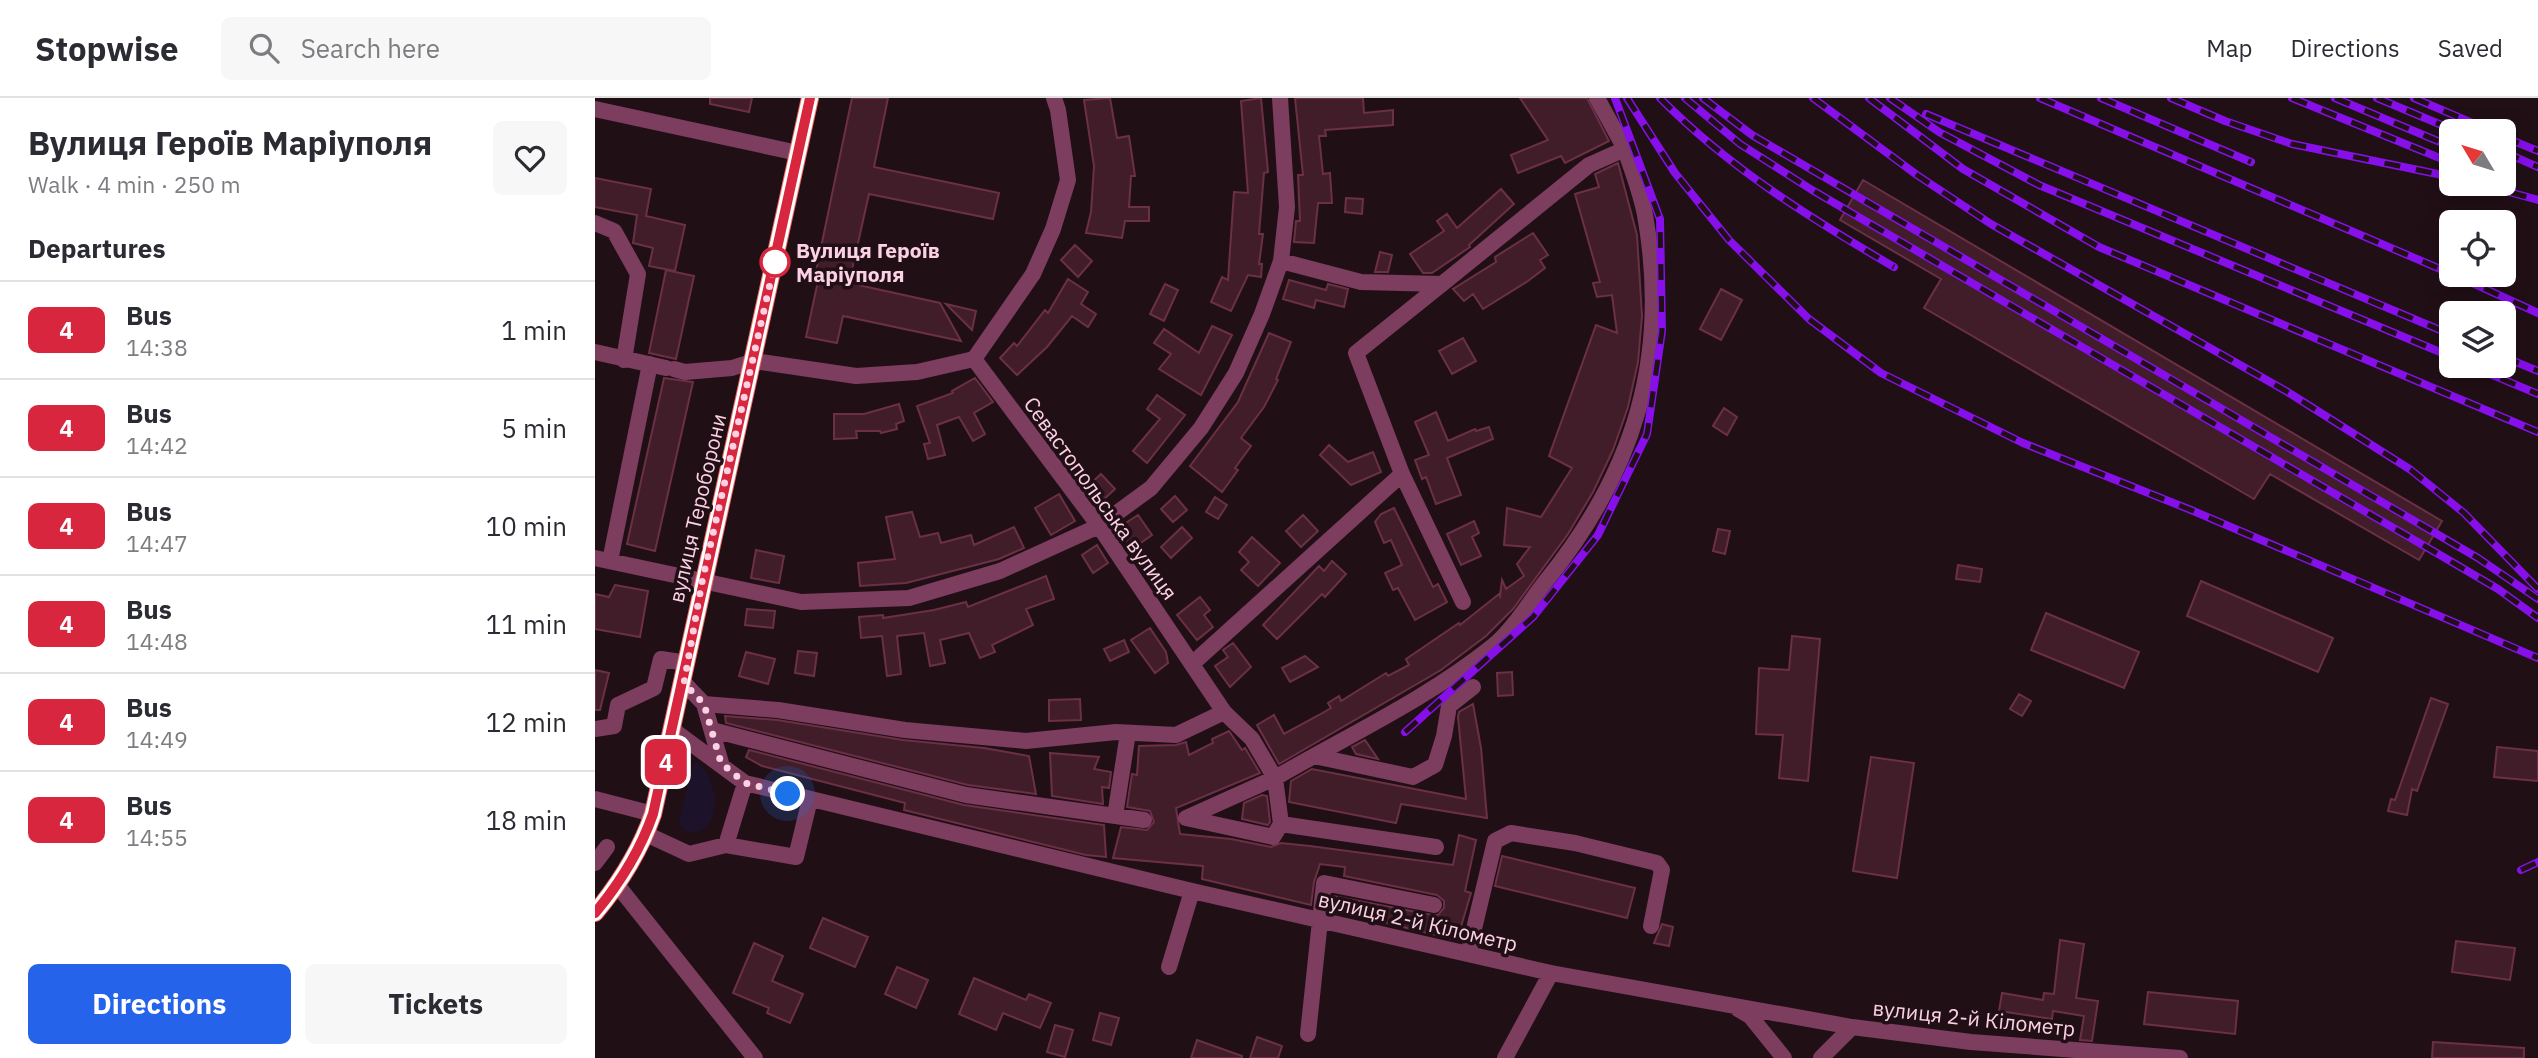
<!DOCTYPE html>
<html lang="en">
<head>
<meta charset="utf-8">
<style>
	body { margin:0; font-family:"IBM Plex Sans",sans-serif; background:#f7f7f7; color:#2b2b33; height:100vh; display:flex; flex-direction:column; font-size:26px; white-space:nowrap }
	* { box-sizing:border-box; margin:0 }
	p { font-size:23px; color:#7c7c81 }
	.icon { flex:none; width:38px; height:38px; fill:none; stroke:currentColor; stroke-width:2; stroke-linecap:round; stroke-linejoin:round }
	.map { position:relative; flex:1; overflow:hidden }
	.sheet { display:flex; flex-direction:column; background:#fff; width:595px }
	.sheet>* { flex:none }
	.badge { padding:0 14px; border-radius:10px; font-size:24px; line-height:46px }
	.needle { width:46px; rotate:308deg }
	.buttons { position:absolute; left:1844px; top:21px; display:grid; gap:14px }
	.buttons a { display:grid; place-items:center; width:77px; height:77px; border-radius:10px; background:#fff; box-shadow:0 4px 18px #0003; font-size:35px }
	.you { position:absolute; width:35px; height:35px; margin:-18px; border:5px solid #fff; border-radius:50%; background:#1a73e8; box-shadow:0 0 0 10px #1a73e833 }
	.map>.badge { position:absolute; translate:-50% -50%; box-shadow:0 0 0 4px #fff }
	h2 { padding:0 28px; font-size:26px; line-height:63px }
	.round { display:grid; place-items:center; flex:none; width:74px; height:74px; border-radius:10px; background:#f7f7f7 }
	.summary { display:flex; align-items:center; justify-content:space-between; height:119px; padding:0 28px }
	h1 { font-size:33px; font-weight:700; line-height:52px }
	.action { display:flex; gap:14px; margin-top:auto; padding:14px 28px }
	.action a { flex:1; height:80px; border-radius:10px; background:#2563eb; color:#fff; font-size:28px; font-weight:700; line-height:80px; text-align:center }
	.action a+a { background:#f7f7f7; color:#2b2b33 }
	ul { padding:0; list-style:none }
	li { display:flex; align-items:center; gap:21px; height:98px; padding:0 28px; border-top:2px solid #e1e1e2 }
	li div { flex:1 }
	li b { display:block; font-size:26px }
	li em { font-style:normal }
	li .badge { min-width:77px; font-weight:700; text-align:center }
	header { display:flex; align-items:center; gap:42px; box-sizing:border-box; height:98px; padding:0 35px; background:#fff; border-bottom:2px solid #e1e1e2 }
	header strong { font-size:33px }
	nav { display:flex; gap:38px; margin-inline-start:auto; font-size:24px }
	.search { width:490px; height:63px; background:#f7f7f7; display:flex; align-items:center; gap:18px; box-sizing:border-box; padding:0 24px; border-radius:10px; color:#7c7c81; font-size:26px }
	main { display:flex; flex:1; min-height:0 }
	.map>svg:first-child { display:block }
	.green { fill:#1c122a }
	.building { fill:#411c29; stroke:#6b3045; stroke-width:2 }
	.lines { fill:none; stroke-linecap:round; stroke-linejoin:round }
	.minor { stroke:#7d3d5e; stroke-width:16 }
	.major { stroke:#f56a60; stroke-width:18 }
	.rail-casing { stroke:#860fea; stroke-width:8 }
	.rail { stroke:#210f16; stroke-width:5; stroke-dasharray:16; stroke-linecap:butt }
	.line-casing { stroke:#fff; stroke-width:16 }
	.line { stroke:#d7263d; stroke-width:10 }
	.walk { stroke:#fcd1e4; stroke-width:7; stroke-dasharray:0 12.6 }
	.stop-dot { fill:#fff; stroke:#d7263d; stroke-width:3.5 }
	.labels { text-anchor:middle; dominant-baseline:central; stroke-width:7; stroke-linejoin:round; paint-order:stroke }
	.stop-label { font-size:21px; font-weight:bold; fill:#fcd1e4; stroke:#210f16; text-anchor:start }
	.street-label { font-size:21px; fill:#fcd1e4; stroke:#210f16 }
</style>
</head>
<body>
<header>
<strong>Stopwise</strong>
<div class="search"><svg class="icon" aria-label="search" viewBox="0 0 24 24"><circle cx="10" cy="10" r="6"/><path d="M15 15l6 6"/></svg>Search here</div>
<nav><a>Map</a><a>Directions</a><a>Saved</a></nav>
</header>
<main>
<section class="sheet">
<div class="summary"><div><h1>Вулиця Героїв Маріуполя</h1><p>Walk · 4 min · 250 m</p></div><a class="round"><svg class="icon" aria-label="heart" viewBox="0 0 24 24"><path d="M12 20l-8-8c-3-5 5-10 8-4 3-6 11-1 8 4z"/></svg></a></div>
<h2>Departures</h2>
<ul>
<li><span class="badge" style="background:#d7263d;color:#fff">4</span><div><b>Bus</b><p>14:38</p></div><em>1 min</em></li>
<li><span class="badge" style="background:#d7263d;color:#fff">4</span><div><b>Bus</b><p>14:42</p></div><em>5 min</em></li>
<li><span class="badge" style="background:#d7263d;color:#fff">4</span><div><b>Bus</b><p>14:47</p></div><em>10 min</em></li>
<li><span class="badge" style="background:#d7263d;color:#fff">4</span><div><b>Bus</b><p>14:48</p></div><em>11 min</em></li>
<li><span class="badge" style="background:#d7263d;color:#fff">4</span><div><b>Bus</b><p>14:49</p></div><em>12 min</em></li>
<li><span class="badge" style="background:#d7263d;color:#fff">4</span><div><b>Bus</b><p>14:55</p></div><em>18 min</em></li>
</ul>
<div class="action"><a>Directions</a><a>Tickets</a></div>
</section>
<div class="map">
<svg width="1943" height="960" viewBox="0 0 1943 960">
	<rect width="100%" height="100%" fill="#210f16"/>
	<path class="green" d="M99,663C126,676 130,743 90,733L84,724Z"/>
	<path class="building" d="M115,0H157L154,14L115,6Z
		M257,0H293L279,69L404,95L398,121L274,96L254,185L345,205L366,243L248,218L242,245L211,239L223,183H219Z
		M515,0L522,40L534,38L540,78H536L534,109H554V123H530L527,140L491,135L496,114L499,68L489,2Z
		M666,0L673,74L669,75L664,136H668L664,166H667L666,179L653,177L636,213L616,204L627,179L633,182L639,94L653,95L646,3Z
		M700,0H768L769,15L798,12V27L730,32L731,38H724L728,76L735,75L737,105H723L719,145L699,144L701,123H705L703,77H708Z
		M925,0H992L1014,43L970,65L966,58L923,75L916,57L953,42Z
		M1023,65L1042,137L1047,218L1043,264L1033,309L1018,352L998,394L973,436L918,511L891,538L846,572L684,666L662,627L679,617L689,636L724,617L736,610L733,605L744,598L746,603L791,575L793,578L814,567L811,561L864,525L865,527L904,496L905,498L907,482L911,491L929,478L922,466L935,449L909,447L912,410L946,419L977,370L954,358L1001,227L1022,235L1017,197L1002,199L998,185L1005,184L980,96L1004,89L1000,76Z
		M0,80L56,91L51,118L90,127L80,173L54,168L58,150L38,145L42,117L0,109Z
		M1268,82L1847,423L1824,462L1675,376L1659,401L1329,210L1346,181L1245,122Z
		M906,91L919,106L874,147L875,149L837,175H828L815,156L849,133L842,123L852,116L862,130Z
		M751,100L768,101L767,116L750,114Z
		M938,135L953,157L945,162L950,170L933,183L888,211L878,196L869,203L858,191L901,164L900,159Z
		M480,147L497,163L483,179L466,162Z
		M785,154L797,157L793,174H780Z
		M71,172L99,178L81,261L54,255Z
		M473,181L493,194L486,206L501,216L493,229L477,218L452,249L422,277L405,260L419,245L422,248L450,212L453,215Z
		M694,182L731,192L733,186L753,191L749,209L721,202L719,210L688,201Z
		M570,186L583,192L569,223L555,216Z
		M1126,191L1147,202L1126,242L1105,231Z
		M351,206L381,213L377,232Z
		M617,228L637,237L606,297L564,271L576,256L559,245L569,231L604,255Z
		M674,235L696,244L681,281L683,282L669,309L646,340L656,348L640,370L643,372L627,394L595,368L643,304Z
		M868,240L881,263L857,276L844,253Z
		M69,280L98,284L60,453L32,446Z
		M380,280L398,304L379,315L390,336L378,343L364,319L342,327L350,357L333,361L329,346L335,345L322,308L358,295L357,293Z
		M562,297L590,317L552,365L538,353L565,321L552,311Z
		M304,306L309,323L301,326L302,331L286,335L285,333H261L262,340L239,341V316H269Z
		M1129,310L1142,319L1132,337L1118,328Z
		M841,314L853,343L880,331L881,333L894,329L898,341L852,360L866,397L841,406L831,379L827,381L820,362L834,357L820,324Z
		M734,347L753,364L778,354L786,374L756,387L725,357Z
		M506,376L520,391L507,403L493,388Z
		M464,396L480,423L456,437L440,410Z
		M580,398L592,412L578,424L566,411Z
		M620,399L632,407L623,421L611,414Z
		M799,410L838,489L843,486L852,504L820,522L803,490L798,492L790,475L807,467L796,442L789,445L780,424L786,416Z
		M317,414L325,439L343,435L346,445L376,437L379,447L419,429L429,450L404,461L311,485L265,488L263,465L300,461L291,419Z
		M543,417L557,437L537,451L523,430Z
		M708,417L723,433L706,449L691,433Z
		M879,423L884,435L877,439L886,458L866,467L852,436Z
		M587,429L597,440L576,460L566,449Z
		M1123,431L1135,433L1130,456L1118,453Z
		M657,439L685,465L663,488L646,472L654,464L644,454Z
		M502,447L513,465L498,475L487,457Z
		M161,452L189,458L184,485L156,480Z
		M737,463L751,476L730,499L727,496L682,541L668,527L724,468L729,473Z
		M1363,467L1387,471L1385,484L1361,481Z
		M451,478L459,501L431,511L438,527L397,547L400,554L385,560L374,535L345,542L350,565L335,568L329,535L302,538L306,576L292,578L287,538L266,540L264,519L288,517V520L339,512L371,504L373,509Z
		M1606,483L1738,540L1723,574L1592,518Z
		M20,487L53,493L45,539L0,531V496L14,499Z
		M605,499L615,512L609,517L618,529L602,542L582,517Z
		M152,511L180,513L178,530L150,527Z
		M1451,515L1544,554L1529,590L1436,552Z
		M555,530L571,554L573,565L560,575L536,542Z
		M1197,538L1225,541L1213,683L1184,680L1188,637L1161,636L1164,570L1194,572Z
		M529,542L534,554L515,563L509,551Z
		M638,545L656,569L635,589L620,568L633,559L628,552Z
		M203,553L222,555L219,578L200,575Z
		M151,554L180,561L173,586L144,578Z
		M710,558L723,569L695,584L687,570Z
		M0,572L14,575L5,612H0Z
		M917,574L918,597L903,598L902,575Z
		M1424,596L1436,603L1427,618L1415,611Z
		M1836,600L1853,606L1822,693L1817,691L1812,717L1793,713L1796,701L1800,702Z
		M485,601L486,622L454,623V602Z
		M878,606L886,650L892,720L806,706L801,725L694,704L696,683L717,671L871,701L863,619L864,614Z
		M130,618L182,622L308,642L389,650L434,658L441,696L373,687L131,625Z
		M634,633L647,652L650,650L665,675L581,710L585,736L636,741L676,749L686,745L715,748L858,767L864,737L881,742L870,793L876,795L862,842L737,812L738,798L837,817H843L849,810V803L842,797L749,778L750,769L725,766L719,784L716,807L607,781L608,768L518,760L526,729L552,732L559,724L555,713L532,709L537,676L542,677L544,648L581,647L591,644L594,657L618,645L617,641Z
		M770,642L783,661L761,656L757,649Z
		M1902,649L1943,653V683L1899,679Z
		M154,652L369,707L509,727L511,759L491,757L309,712L310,705L167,668L151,659Z
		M455,655L504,659L499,671L516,674L514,690L507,689L508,706L457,698Z
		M1276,659L1319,665L1302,780L1258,773Z
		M667,697L672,698L675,724L673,727L647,721L649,705Z
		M907,758L1040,790L1032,820L900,788Z
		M228,820L273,839L260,869L215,850Z
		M1067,826L1078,829L1074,848L1059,845Z
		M1465,842L1489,846L1481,900L1503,903L1497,943L1485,942L1489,918L1458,913L1457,921L1404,913L1407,895L1448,902L1449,895L1459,896Z
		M1861,843L1920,850L1915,882L1857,874Z
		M159,845L188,858L177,883L208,896L195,925L172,915L174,910L138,895Z
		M302,869L333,882L321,910L290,896Z
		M379,880L431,902L434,896L456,905L445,930L408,915L401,932L364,916Z
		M1553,894L1643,903L1640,936L1549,926Z
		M505,915L524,920L516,947L498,942Z
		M460,927L478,932L470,959L452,954Z
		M662,939L687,948L683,960H655Z
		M602,942L647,958V960H596Z
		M1838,944L1929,950V960H1837Z"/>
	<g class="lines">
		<path class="minor" d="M0,11L203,55
			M0,125L19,133L43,176L29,262
			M686,163L766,184L847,186L994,67L1030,51L1002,0
			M0,254L71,270
			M379,261L504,428L629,614L657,641L680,680C752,638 832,601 898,548C918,532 935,503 951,483C1040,373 1075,258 1050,117C1046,95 1037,73 1030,51
			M79,271L90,274L137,270L159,263L261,278L322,274L379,261L438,176L458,131L473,82L463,12L459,0
			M807,376L761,255L847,186
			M0,460L206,504L314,500L405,473L504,428L556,390L606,330L641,275L667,216L686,163L692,109L685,0
			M15,463L55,266
			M597,566L807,376L868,504
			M89,585L109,606L126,665
			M109,606L183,612L310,632L431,643L521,634L581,637L629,614
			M0,631L19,628L23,607L59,590L66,561L92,565
			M78,632L150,685L597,793L956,875L1257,929L1376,944L1585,960
			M117,632L371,697L549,722
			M719,658L818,679L840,667L849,638L854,608L878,589
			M0,701L58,716
			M520,718L533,635
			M686,726L678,739L591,720L680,680L686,726L841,749
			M51,736L94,756L131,747L201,759L215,701
			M131,747L150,685
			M0,765L12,749
			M23,788L160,960
			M873,856L900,743L916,735L980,745L1062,765L1067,772L1056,828
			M574,869L597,793
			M1143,911L1155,918L1189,960
			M713,936L729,785L839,807
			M910,960L956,875
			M1226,960L1257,929"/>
		<path class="major" d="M0,815C25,785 45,753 58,716L215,0"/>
		<defs>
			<path id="rail" d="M1032,0L1080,75L1134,142L1214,221L1286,275L1428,345L1596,412L1943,560
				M1065,0C1134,70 1215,120 1299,169
				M1090,0L1145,46L1217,92L1845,457L1903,491L1943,520
				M1108,0L1157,37L1883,460L1943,501
				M1218,0L1322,77L1396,126L1691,293L1816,372L1869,415L1943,491
				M1274,0L1368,71L1504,149L1943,334
				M1295,0L1344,34L1444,87L1857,259
				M1445,0L1857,176
				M1506,0L1656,64
				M1576,0L1630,23L1697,46L1857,79
				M1697,0L1857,65
				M1740,0L1857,49
				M1782,0L1861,33
				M1819,0L1896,33
				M1331,16L1857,237
				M1909,39L1943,53
				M1909,54L1943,69
				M1885,86L1943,102
				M1860,177L1943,215
				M1909,259L1943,273
				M1876,268L1943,296
				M810,634L938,519L1003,437L1052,336L1067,233L1065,121L1020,0
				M1926,772L1943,764"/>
		</defs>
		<use href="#rail" class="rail-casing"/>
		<use href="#rail" class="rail"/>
	</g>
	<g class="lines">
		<defs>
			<path id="line" d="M0,815C25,785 45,753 58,716L215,0"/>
		</defs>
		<use href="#line" class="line-casing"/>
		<use href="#line" class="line"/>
		<path class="walk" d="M180,164L107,484L89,585L109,606L126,665L150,685L193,696"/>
	</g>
	<circle class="stop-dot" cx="180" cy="164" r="14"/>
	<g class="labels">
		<g class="stop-label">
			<text x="201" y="152">Вулиця Героїв<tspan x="201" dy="24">Маріуполя</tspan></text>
		</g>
		<g class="street-label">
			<text transform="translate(506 400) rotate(54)">Севастопольська вулиця</text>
			<text transform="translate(102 410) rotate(-77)">вулиця Тероборони</text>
			<text transform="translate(823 823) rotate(13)">вулиця 2-й Кілометр</text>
			<text transform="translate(1379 920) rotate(6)">вулиця 2-й Кілометр</text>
		</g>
	</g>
</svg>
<div class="buttons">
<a><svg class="needle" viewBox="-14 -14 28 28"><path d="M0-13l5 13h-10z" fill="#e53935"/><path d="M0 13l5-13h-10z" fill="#7c7c81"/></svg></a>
<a><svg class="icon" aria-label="locate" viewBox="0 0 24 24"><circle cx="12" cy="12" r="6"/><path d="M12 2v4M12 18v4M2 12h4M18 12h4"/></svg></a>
<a><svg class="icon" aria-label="layers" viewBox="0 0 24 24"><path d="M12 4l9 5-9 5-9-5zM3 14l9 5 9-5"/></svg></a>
</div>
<div class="you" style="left:193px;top:696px"></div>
<b class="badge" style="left:71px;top:664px;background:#d7263d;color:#fff">4</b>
</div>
</main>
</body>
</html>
